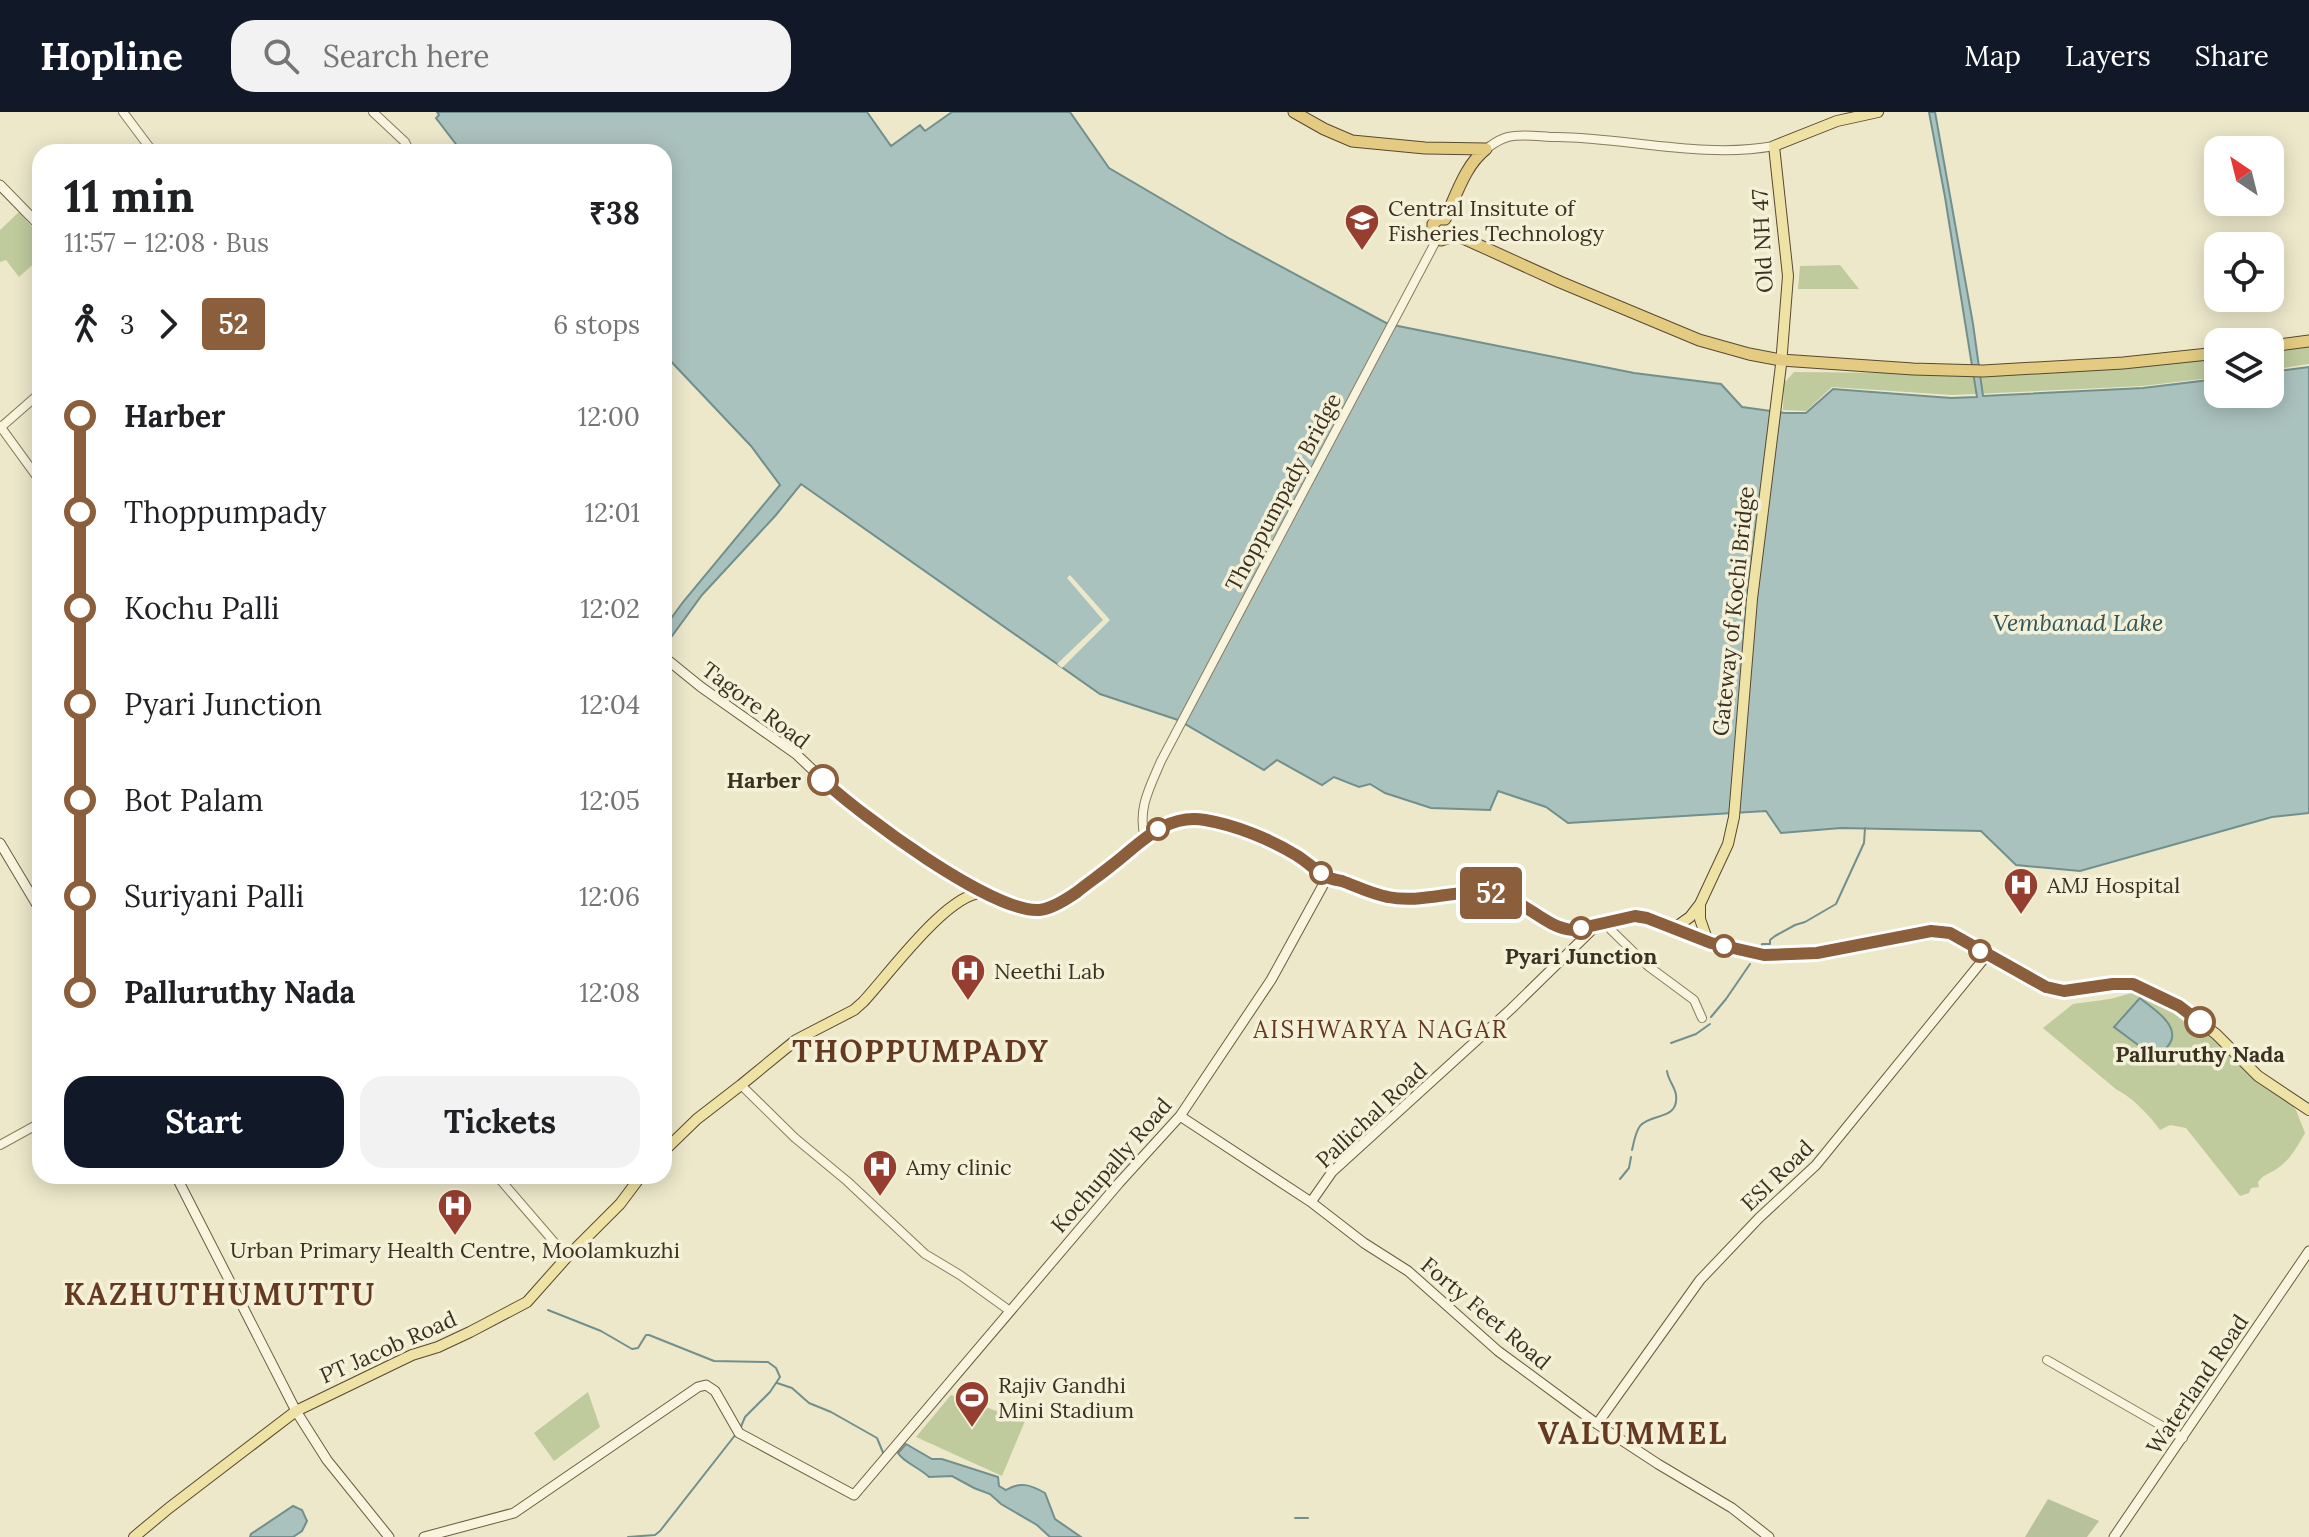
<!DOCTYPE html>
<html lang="en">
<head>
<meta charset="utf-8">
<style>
	body { margin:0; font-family:Lora,serif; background:#f2f2f2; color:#202124; height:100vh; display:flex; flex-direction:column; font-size:30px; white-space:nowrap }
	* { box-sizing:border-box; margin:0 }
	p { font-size:26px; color:#757577 }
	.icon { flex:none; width:44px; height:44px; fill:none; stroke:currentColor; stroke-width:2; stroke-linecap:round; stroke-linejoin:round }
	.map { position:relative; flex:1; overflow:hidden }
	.details { position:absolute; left:32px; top:32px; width:640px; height:1040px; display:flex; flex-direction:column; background:#fff; border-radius:24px; box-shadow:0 4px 20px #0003 }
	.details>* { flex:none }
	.badge { padding:0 16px; border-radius:6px; font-size:28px; line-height:52px }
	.needle { width:52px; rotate:325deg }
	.fabs { position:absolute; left:2204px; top:24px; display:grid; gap:16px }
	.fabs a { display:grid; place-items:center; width:80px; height:80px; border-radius:16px; background:#fff; box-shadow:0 4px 20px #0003; font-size:40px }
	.map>.badge { position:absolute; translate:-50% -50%; box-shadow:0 0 0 4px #fff }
	.legs { display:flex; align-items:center; gap:12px; height:88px; padding:0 32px; font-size:26px }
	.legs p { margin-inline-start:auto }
	.summary { display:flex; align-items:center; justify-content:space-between; height:136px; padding:0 32px }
	h1 { font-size:44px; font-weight:700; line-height:60px }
	.primary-button { display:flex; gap:16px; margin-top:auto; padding:16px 32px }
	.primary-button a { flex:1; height:92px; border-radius:24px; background:#111827; color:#fff; font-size:32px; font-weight:700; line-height:92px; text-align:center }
	.primary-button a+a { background:#f2f2f2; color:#202124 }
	ul { padding:0 32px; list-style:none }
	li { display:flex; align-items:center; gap:28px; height:96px; font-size:30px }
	li i { display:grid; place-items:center; width:12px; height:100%; margin:0 10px; background:currentColor }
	li i::after { content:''; width:20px; height:20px; margin:-10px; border:6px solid; border-radius:50%; background:#fff }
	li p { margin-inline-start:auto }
	li:first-child i { background:linear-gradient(#0000 50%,currentColor 0) }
	li:last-child i { background:linear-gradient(currentColor 50%,#0000 0) }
	header { display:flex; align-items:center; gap:48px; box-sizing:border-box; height:112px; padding:0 40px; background:#111827; color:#fff }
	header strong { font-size:38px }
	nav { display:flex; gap:44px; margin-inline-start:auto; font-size:28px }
	.search { width:560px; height:72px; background:#f2f2f2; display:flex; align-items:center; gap:20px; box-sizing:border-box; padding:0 28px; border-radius:24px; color:#757577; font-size:30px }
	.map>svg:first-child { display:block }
	.green { fill:#bfcb9d }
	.cemetery { fill:#b7c19c }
	.water { fill:#aac2be; stroke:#71908d; stroke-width:2 }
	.pier { fill:#ede8ca }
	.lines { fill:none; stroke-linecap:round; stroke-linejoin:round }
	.stream { stroke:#71908d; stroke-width:2 }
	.tertiary-casing { stroke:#897c5f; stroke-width:10 }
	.secondary-casing { stroke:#6b5d41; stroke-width:11 }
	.primary-casing { stroke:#584932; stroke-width:12 }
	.trunk-casing { stroke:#584932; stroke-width:13 }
	.tertiary { stroke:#f8f4dd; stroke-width:8 }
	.secondary { stroke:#f8f4dd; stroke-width:9 }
	.primary { stroke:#eee2a4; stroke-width:10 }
	.trunk { stroke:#e3cb82; stroke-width:11 }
	.line-1-casing { stroke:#fff; stroke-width:18 }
	.line-1 { stroke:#8b5e3c; stroke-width:12 }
	.stop-1-dot { fill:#fff; stroke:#8b5e3c; stroke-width:4 }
	.labels { text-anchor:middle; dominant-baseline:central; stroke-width:7; stroke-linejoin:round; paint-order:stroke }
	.poi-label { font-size:22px; fill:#3b3121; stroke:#f5f1d9; text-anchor:start }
	.street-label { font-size:22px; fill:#3b3121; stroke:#f5f1d9 }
	.stop-label { font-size:22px; font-weight:bold; fill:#3b3121; stroke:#f5f1d9 }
	.water-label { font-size:24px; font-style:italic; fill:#31565a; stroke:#f5f1d9 }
	.neighbourhood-label { font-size:24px; letter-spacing:2px; fill:#663a22; stroke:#f5f1d9 }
	.district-label { font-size:30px; font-weight:bold; letter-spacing:2px; fill:#663a22; stroke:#f5f1d9 }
</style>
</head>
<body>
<header>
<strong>Hopline</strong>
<div class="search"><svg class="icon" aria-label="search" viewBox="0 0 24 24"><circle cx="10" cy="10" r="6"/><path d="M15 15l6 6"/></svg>Search here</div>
<nav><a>Map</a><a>Layers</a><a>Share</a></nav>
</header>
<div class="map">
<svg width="2309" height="1425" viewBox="0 0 2309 1425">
	<rect width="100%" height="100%" fill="#ede8ca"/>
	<path class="green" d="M19,100L40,124V146L19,165L6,148L0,150V118Z
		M1840,153L1859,177H1798L1800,154Z
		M2309,234V252L2270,258V239Z
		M2218,246V265L2143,274L1952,283L1832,275L1806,299L1783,298L1784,271L1794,260L2013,262L2142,255Z
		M2143,878L2183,899L2279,979L2296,998L2305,1021C2297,1035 2289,1050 2275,1058C2267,1063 2264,1062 2258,1070L2259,1075L2251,1076L2249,1081L2240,1084L2186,1016L2170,1013L2160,1018C2151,1005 2131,984 2117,978L2043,916L2073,892L2110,887Z
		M588,1280L600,1315L554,1349L534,1321Z
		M951,1283L1025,1309L1002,1364L916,1325Z"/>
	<path class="cemetery" d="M2048,1387L2099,1409L2087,1425H2025Z"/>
	<path class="water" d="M437,0H867L891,34L920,13L925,19L952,0H1070L1109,56L1230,127L1388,212L1634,261L1721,272L1742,295L1785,301H1806L1833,277L1951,286L1977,285L1945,85L1929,0H1935L1973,212L1983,284L2143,276L2218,267V282H2270V260L2309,255V701L2272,705L2080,759L2016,753L1981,719L1841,716L1781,721L1766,699L1568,711L1546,695L1498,679L1490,698L1431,696L1385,681L1370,672L1359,675L1334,665L1322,673L1277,648L1264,658L1178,608L1100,582L801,372L776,403L702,483L664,535V516L683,490L780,373L751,334L664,242V40H462L436,6L439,3Z
		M2140,886C2150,895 2175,909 2172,926C2171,932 2165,938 2161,942L2153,944L2114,915Z
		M906,1332L932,1347H942L998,1365L999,1374L1006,1378C1020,1369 1031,1373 1045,1381L1055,1407L1081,1425H1050L1037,1413L1001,1392L990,1382L974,1376L952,1364L929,1365C920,1356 903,1350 898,1341Z
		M293,1394L302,1398L307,1409L302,1419L293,1425H250L251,1422Z"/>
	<path class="pier" d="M1070,463L1110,508L1062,556L1057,552L1103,508L1067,466Z"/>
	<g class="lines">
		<path class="stream" d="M1761,837L1762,832H1770V828L1775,824L1795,813L1805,810L1836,792L1864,731L1865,716
			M1711,905L1726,887L1750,852
			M1671,931L1696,922L1710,912
			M1632,1038C1634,1030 1635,1021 1640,1014C1650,1001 1679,1009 1676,983C1675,975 1668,968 1667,959
			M1620,1067L1629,1056L1631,1045
			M548,1198L601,1219L632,1237L638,1236L646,1223H649L714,1249L768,1250L776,1256L780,1265L770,1280L745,1305L740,1317
			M777,1271L792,1276L809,1291L831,1300L877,1326L884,1343
			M1295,1406H1308
			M628,1425L655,1423L660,1419L736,1322"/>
		<defs>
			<path id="tertiary" d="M123,0L153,40
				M373,0L405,30L410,40
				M1486,37C1493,32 1499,27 1508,25C1522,21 1542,25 1557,25C1628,26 1704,47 1774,34
				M0,314L40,369
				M0,316L40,281
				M1145,726C1137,697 1150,675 1161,649L1437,127
				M1608,811L1611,818L1648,854L1694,888L1702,906
				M741,973L795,1026L847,1069L925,1142L960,1163L1010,1199
				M0,1033L40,1011
				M497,1064L567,1145
				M2047,1248L2183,1326"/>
			<path id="secondary" d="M0,73L40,114
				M664,545L701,575L796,642L836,680L882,716L983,781
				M0,731L40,798
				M1180,1004L1311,1090L1364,1131L1408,1159L1498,1239L1597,1312L1658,1352L1732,1396L1769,1425
				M176,1064L296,1299L327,1348L389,1425
				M1311,1090L1332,1060L1511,897L1597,813
				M1597,1312L1700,1168L1759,1106L1816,1053L1987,843
				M424,1425L514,1401L698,1275L706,1273L715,1279L739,1321L854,1383L1119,1071L1180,1004L1271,868L1327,766
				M2114,1425L2309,1139"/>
			<path id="primary" d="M1673,817L1690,805L1700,792
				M1708,830L1700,807V792L1728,732L1734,705L1752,487L1781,253L1788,164L1774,34L1837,9L1878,0
				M664,1039L697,1007L741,973L796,928L854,898L863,890C886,866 947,781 982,781C987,781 994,786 998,788C1017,796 1037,801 1056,792C1081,781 1104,760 1125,743C1139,731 1153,717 1170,711C1204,700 1266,724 1296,743C1306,749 1315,758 1325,764C1330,768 1337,768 1342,770C1350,772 1357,777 1365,779C1392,789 1420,787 1449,784C1467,782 1485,778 1503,784C1527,792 1547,816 1573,818L1635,804L1647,806L1711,831L1764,843L1817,841L1931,819L1950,821L2046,875L2064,879L2113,872H2133L2141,874L2179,894L2216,922L2258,964L2309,998
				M134,1425L169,1396L296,1299L412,1243L438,1235L470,1220L527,1190L567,1145L620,1092L641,1064"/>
			<path id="trunk" d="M1294,0L1324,17L1352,29L1425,36L1486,37
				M1445,107C1456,84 1465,53 1486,37
				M1445,107H1438L1433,112V122L1441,128L1447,126L1452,121
				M1452,121L1560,170L1699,228L1749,242L1781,248L1913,257L1983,259L2123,251L2218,241
				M2270,234L2309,229"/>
		</defs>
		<use href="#tertiary" class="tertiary-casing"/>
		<use href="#secondary" class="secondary-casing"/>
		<use href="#primary" class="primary-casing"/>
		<use href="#trunk" class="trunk-casing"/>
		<use href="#tertiary" class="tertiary"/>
		<use href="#secondary" class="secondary"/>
		<use href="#primary" class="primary"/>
		<use href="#trunk" class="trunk"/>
	</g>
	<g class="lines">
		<defs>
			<path id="line-1" d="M823,668C859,702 992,801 1039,798C1052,797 1067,787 1077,780C1088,771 1100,763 1111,754C1140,732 1165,701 1205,708C1235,713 1270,727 1296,743C1306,749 1315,758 1325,764C1330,767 1337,768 1342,769C1358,775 1372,782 1388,785C1426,793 1466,772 1503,784C1528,792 1547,816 1573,818L1635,804L1647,806L1711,831L1764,843L1817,841L1931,819L1950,821L2046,875L2064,879L2113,872H2133L2179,894L2200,910"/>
		</defs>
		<use href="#line-1" class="line-1-casing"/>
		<use href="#line-1" class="line-1"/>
	</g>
	<defs>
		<symbol id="university-pin" viewBox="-11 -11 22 30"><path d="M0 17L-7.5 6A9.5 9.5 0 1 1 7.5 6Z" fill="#963f31" stroke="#f5f1d9"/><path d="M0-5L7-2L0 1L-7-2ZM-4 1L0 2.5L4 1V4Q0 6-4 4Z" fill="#fff"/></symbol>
		<symbol id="hospital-pin" viewBox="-11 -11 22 30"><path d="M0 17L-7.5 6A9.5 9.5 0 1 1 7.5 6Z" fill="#963f31" stroke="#f5f1d9"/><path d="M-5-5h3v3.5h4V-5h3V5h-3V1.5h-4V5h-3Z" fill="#fff"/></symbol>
		<symbol id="stadium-pin" viewBox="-11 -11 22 30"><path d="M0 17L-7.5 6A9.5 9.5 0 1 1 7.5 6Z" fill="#963f31" stroke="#f5f1d9"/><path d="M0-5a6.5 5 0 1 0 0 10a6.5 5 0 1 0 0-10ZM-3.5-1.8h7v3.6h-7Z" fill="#fff"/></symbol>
	</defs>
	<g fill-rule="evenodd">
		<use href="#university-pin" x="1342" y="89" width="40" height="54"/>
		<use href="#hospital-pin" x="2001" y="753" width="40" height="54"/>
		<use href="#hospital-pin" x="948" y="839" width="40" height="54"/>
		<use href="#hospital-pin" x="860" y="1035" width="40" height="54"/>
		<use href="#hospital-pin" x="435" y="1074" width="40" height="54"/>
		<use href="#stadium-pin" x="952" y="1266" width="40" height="54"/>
	</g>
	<g class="stop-1-dot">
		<circle cx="823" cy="668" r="14"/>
		<circle cx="1158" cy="717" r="10"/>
		<circle cx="1321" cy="761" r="10"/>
		<circle cx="1581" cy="816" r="10"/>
		<circle cx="1724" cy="834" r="10"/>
		<circle cx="1980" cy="839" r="10"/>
		<circle cx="2200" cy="910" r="14"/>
	</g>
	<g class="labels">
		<g class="poi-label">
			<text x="1388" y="96">Central Insitute of<tspan x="1388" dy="25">Fisheries Technology</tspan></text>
			<text x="2047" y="773">AMJ Hospital</text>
			<text x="994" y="859">Neethi Lab</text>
			<text x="906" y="1055">Amy clinic</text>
			<text x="455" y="1138" text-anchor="middle">Urban Primary Health Centre, Moolamkuzhi</text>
			<text x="998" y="1273">Rajiv Gandhi<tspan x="998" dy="25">Mini Stadium</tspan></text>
		</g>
		<g class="street-label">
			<text transform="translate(1762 129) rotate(-93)">Old NH 47</text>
			<text transform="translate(1283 380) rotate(-62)">Thoppumpady Bridge</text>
			<text transform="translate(1733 499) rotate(-84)">Gateway of Kochi Bridge</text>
			<text transform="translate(756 593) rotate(37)">Tagore Road</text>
			<text transform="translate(1371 1003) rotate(-43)">Pallichal Road</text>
			<text transform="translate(1111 1053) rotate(-49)">Kochupally Road</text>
			<text transform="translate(1777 1063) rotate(-44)">ESI Road</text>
			<text transform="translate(1486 1201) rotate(40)">Forty Feet Road</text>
			<text transform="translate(388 1235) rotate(-24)">PT Jacob Road</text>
			<text transform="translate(2197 1272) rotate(-56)">Waterland Road</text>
		</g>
		<g class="stop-label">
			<text x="801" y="668" text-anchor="end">Harber</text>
			<text x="1581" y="844">Pyari Junction</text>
			<text x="2200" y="942">Palluruthy Nada</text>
		</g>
		<g class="water-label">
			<text x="2078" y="510">Vembanad Lake</text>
		</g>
		<g class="neighbourhood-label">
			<text x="1381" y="917">AISHWARYA NAGAR</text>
		</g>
		<g class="district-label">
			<text x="921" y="939">THOPPUMPADY</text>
			<text x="220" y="1182">KAZHUTHUMUTTU</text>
			<text x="1633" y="1321">VALUMMEL</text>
		</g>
	</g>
</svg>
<div class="fabs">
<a><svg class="needle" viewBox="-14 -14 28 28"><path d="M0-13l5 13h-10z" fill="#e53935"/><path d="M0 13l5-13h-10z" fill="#757577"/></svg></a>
<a><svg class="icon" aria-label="locate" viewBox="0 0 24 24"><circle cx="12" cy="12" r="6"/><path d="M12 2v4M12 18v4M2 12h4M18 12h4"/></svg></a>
<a><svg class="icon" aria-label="layers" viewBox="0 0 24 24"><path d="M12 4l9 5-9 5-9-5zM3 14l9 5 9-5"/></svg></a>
</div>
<b class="badge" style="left:1491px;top:781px;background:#8b5e3c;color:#fff">52</b>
<section class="details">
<div class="summary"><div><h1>11 min</h1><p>11:57 – 12:08 · Bus</p></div><b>₹38</b></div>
<div class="legs"><svg class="icon" aria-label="walk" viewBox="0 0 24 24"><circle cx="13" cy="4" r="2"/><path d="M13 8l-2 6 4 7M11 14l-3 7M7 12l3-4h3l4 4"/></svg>3<svg class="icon" aria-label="forward" viewBox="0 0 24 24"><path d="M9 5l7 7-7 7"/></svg><b class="badge" style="background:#8b5e3c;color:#fff">52</b><p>6 stops</p></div>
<ul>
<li><i style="color:#8b5e3c"></i><b>Harber</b><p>12:00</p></li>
<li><i style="color:#8b5e3c"></i><span>Thoppumpady</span><p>12:01</p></li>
<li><i style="color:#8b5e3c"></i><span>Kochu Palli</span><p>12:02</p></li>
<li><i style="color:#8b5e3c"></i><span>Pyari Junction</span><p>12:04</p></li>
<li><i style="color:#8b5e3c"></i><span>Bot Palam</span><p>12:05</p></li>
<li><i style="color:#8b5e3c"></i><span>Suriyani Palli</span><p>12:06</p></li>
<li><i style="color:#8b5e3c"></i><b>Palluruthy Nada</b><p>12:08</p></li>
</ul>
<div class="primary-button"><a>Start</a><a>Tickets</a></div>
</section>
</div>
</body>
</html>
